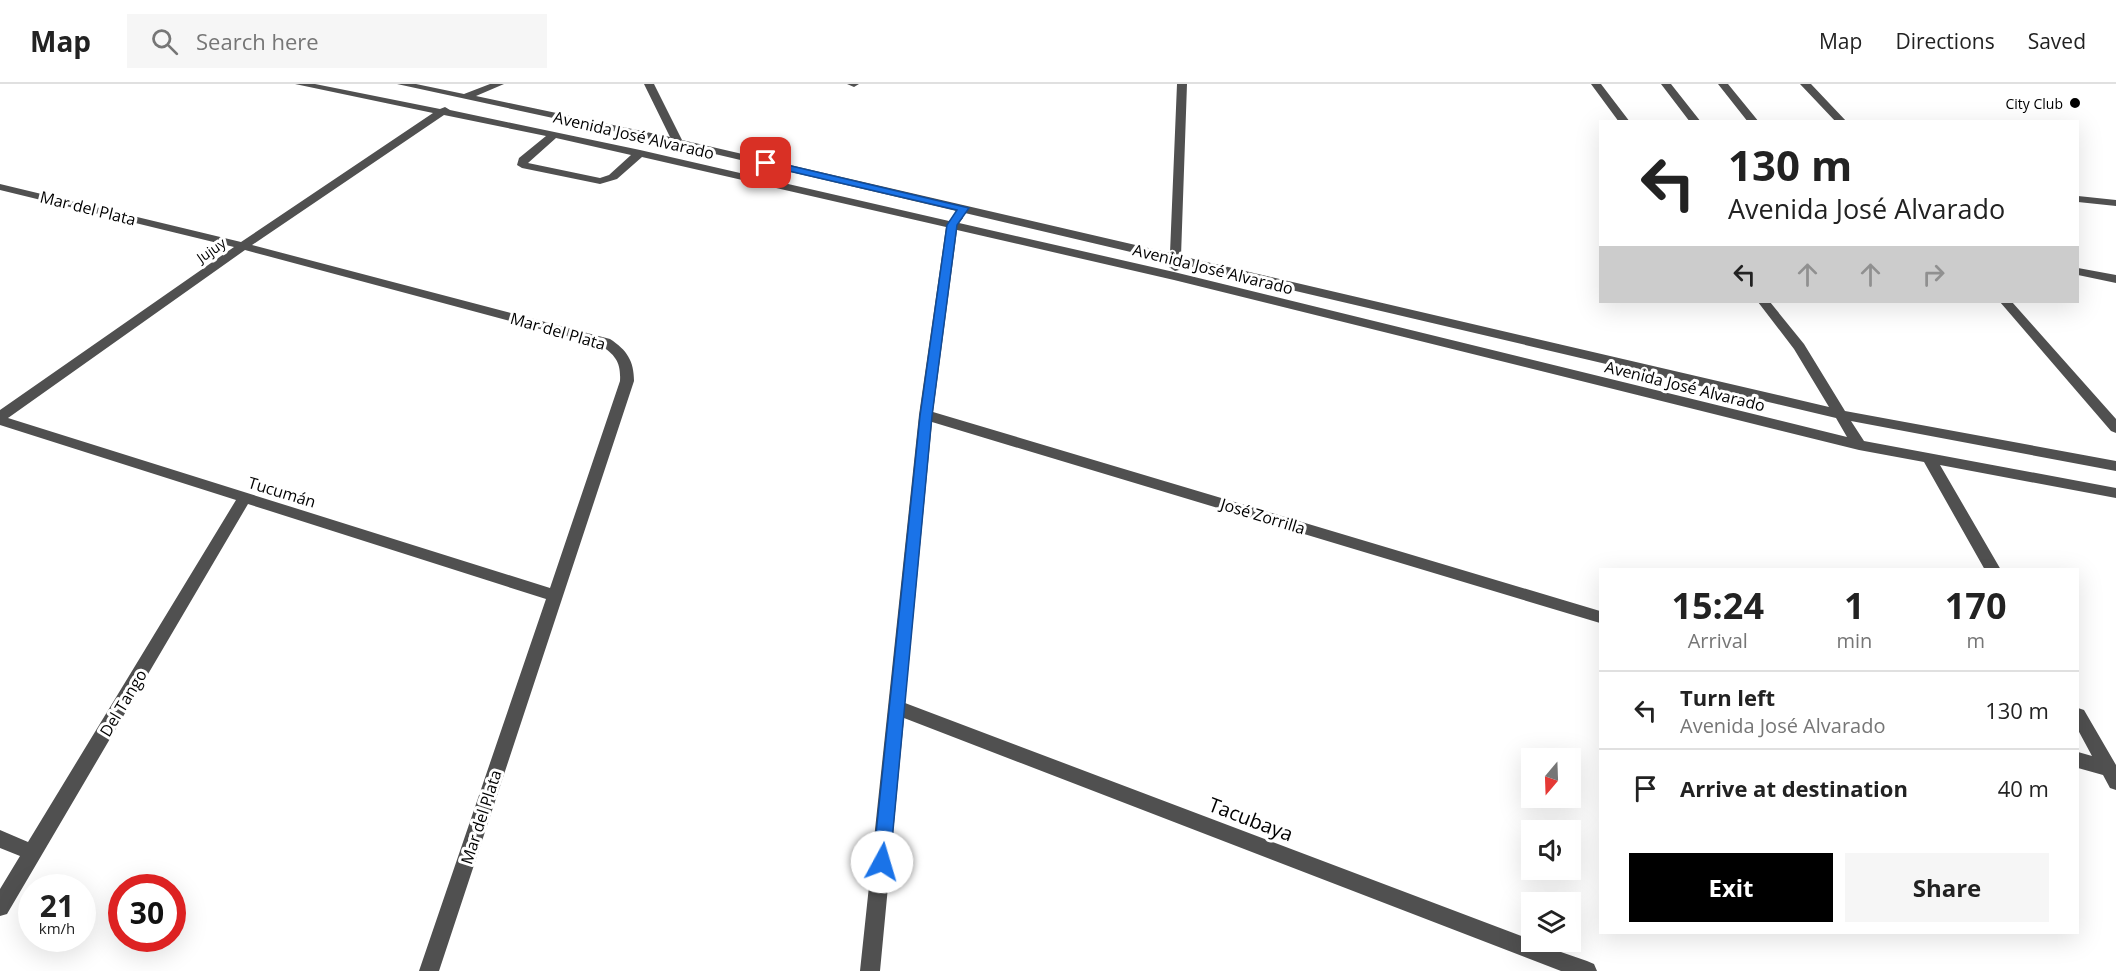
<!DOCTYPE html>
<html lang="en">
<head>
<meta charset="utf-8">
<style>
  body { margin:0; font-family:"Open Sans",sans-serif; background:#f6f6f6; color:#222; height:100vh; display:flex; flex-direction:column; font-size:22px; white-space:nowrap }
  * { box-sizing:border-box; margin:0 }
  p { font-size:20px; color:#767676 }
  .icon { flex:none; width:33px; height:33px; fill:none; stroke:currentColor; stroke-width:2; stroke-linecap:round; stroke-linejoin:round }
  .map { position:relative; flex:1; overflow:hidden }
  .drawer { position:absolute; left:1599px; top:484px; width:480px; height:366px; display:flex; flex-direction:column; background:#fff; border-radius:0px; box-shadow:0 6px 24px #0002 }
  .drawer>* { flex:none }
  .guide { position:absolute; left:1599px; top:36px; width:480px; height:183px; border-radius:0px; box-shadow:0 6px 24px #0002; background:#fff; color:#222; overflow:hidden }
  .needle { width:39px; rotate:199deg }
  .controls { position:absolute; left:1521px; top:664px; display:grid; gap:12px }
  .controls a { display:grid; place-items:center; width:60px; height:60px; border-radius:0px; background:#fff; box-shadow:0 6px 24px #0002; font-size:30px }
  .speed { position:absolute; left:18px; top:790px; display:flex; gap:12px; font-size:30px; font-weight:700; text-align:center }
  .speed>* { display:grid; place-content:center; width:78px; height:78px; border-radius:50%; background:#fff; box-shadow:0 6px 24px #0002; line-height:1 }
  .speed small { font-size:15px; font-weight:400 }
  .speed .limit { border:9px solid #d22; background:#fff; color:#111 }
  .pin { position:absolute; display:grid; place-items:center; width:51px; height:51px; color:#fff; margin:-26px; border-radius:12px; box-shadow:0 3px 9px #0006 }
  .me { position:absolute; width:66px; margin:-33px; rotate:6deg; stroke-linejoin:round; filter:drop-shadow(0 0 4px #0008) }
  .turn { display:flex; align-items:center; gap:21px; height:126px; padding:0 30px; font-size:27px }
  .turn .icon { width:78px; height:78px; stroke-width:2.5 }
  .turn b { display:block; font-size:42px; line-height:51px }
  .lanes { display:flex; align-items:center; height:57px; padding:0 30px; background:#0003; justify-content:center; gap:30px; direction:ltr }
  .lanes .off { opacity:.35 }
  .eta { display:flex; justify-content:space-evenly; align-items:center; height:102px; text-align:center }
  .eta b { font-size:36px; font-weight:700; line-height:42px }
  .primary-button { display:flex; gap:12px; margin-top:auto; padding:12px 30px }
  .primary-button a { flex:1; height:69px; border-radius:0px; background:#000; color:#fff; font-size:24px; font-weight:700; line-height:69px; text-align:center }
  .primary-button a+a { background:#f6f6f6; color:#222 }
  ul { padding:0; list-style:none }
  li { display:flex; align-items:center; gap:18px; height:78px; padding:0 30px; border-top:2px solid #e0e0e0 }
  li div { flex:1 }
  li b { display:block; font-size:22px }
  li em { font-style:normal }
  header { display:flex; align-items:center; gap:36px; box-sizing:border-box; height:84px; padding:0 30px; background:#fff; border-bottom:2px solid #e0e0e0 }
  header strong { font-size:28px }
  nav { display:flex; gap:33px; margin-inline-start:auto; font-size:21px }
  .search { width:420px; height:54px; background:#f6f6f6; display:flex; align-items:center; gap:15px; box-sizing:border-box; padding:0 21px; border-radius:0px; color:#767676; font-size:22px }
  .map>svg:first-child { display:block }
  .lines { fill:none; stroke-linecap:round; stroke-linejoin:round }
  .minor { fill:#505050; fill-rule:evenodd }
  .route { fill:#1a73e8; stroke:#114b97; stroke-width:1.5 }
  .poi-dot { fill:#000; stroke:#fff; stroke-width:2 }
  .labels { text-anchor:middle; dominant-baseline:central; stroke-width:6; stroke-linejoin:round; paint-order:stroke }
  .far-poi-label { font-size:14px; fill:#000; stroke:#fff; text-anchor:end }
  .far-street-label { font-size:14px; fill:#000; stroke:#fff }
  .street-label { font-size:16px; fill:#000; stroke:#fff }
  .near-street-label { font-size:20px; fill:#000; stroke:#fff }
</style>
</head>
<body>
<header>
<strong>Map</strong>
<div class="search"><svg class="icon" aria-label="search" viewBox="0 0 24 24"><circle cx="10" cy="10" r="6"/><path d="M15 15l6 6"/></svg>Search here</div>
<nav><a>Map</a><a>Directions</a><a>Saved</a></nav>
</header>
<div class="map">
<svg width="2116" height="887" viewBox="0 0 2116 887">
  <rect width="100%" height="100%" fill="#fff"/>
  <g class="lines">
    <path class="minor" d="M295,0H315L440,25L445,23L450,26L640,66L949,137L957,131L963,134L959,139L1174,188L1847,353L1836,334L1181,180L1179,186L1175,187L1169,183V177L685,63L680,66L673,60L397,0H416L464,10L490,0H504L476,12L670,53L644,0H654L682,56L1170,169L1177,0H1187L1181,172L1829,323L1794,265L1758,218H1770L1804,260L1845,327L2116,377V387L1851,337L1864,357L2116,404V414L1940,381L2001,486H1985L1924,378L1859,366L1174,196L957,146L933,328L1600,527V539L932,338L905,619L1532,856V858L1587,877L1594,880L1597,887H1561L904,634L880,887H860L919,331L946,143L642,73L617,95L600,100L522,84L517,81L519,74L546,52L444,31L252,161L610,255C627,266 634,277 634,297L439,887H419L546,515L248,420L7,830L0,832V805L20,772L0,764V746L28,758L236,416L0,341V326L234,163L0,106V100L241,158L433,29ZM556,54L631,71L609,91L600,94L528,79ZM245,166L600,261C616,271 621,279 620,297L550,504L8,334Z
      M847,0H859L854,3Z
      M1591,0H1601L1630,38H1619Z
      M1661,0H1671L1701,38H1690Z
      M1718,0H1728L1759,38H1748Z
      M1800,0H1811L1847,38H1836Z
      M2078,112L2116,116V122L2078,118Z
      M2078,184L2116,191V199L2078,191Z
      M2000,218H2012L2116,335V349L2111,347Z
      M2078,624L2084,626L2116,681V706L2110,704L2103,691L2078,684V668L2092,672L2078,646Z"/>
  </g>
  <path class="route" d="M766,76L969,124L957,141L932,332L890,778L888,783L882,786L876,783L873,778L920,332L947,141L957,126L763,81L761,79Z"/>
  <circle class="poi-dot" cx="2075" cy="19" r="6"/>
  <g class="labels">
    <g class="far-poi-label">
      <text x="2063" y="19">City Club</text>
    </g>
    <g class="far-street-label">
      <text transform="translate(211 166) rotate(-35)">Jujuy</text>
    </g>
    <g class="street-label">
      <text transform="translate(634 51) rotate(13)">Avenida José Alvarado</text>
      <text transform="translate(88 124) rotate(14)">Mar del Plata</text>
      <text transform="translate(1213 185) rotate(14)">Avenida José Alvarado</text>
      <text transform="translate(558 247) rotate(16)">Mar del Plata</text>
      <text transform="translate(1685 302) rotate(14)">Avenida José Alvarado</text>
      <text transform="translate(282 408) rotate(17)">Tucumán</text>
      <text transform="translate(1263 432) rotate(17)">José Zorrilla</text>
      <text transform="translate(123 619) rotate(-59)">Del Tango</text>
      <text transform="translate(481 733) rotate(-72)">Mar del Plata</text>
    </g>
    <g class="near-street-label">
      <text transform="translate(1251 735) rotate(21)">Tacubaya</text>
    </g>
  </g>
</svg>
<div class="controls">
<a><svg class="needle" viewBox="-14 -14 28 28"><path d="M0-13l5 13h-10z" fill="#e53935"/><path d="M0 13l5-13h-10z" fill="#767676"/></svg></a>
<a><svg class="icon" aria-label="sound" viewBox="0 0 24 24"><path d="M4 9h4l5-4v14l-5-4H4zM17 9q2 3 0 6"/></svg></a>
<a><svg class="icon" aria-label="layers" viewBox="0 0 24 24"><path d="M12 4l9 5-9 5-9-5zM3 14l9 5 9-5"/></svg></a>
</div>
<div class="speed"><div>21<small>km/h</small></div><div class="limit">30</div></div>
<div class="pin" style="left:766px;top:79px;background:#d93025"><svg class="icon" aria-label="arrive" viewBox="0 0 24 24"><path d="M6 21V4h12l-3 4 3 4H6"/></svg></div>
<svg class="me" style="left:882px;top:778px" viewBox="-20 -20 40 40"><circle r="19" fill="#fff"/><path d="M0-13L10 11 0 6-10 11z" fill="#1a73e8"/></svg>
<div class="guide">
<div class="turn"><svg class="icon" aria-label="left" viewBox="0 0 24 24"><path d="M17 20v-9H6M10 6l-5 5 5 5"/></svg><div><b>130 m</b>Avenida José Alvarado</div></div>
<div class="lanes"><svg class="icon" aria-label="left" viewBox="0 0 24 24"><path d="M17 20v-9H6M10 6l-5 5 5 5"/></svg><svg class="icon off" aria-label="ahead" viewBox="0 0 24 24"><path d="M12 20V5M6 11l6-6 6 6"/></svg><svg class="icon off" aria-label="ahead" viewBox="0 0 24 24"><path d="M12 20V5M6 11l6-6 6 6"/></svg><svg class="icon off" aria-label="right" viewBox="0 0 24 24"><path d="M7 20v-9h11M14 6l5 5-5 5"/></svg></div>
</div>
<section class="drawer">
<div class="eta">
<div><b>15:24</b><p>Arrival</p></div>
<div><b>1</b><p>min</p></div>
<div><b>170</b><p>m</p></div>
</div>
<ul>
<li><svg class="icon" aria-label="left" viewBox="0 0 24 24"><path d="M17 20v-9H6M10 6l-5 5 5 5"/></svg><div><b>Turn left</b><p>Avenida José Alvarado</p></div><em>130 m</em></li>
<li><svg class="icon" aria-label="arrive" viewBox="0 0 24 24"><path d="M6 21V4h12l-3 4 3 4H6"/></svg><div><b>Arrive at destination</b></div><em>40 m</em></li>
</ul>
<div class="primary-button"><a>Exit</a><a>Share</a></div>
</section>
</div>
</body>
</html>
